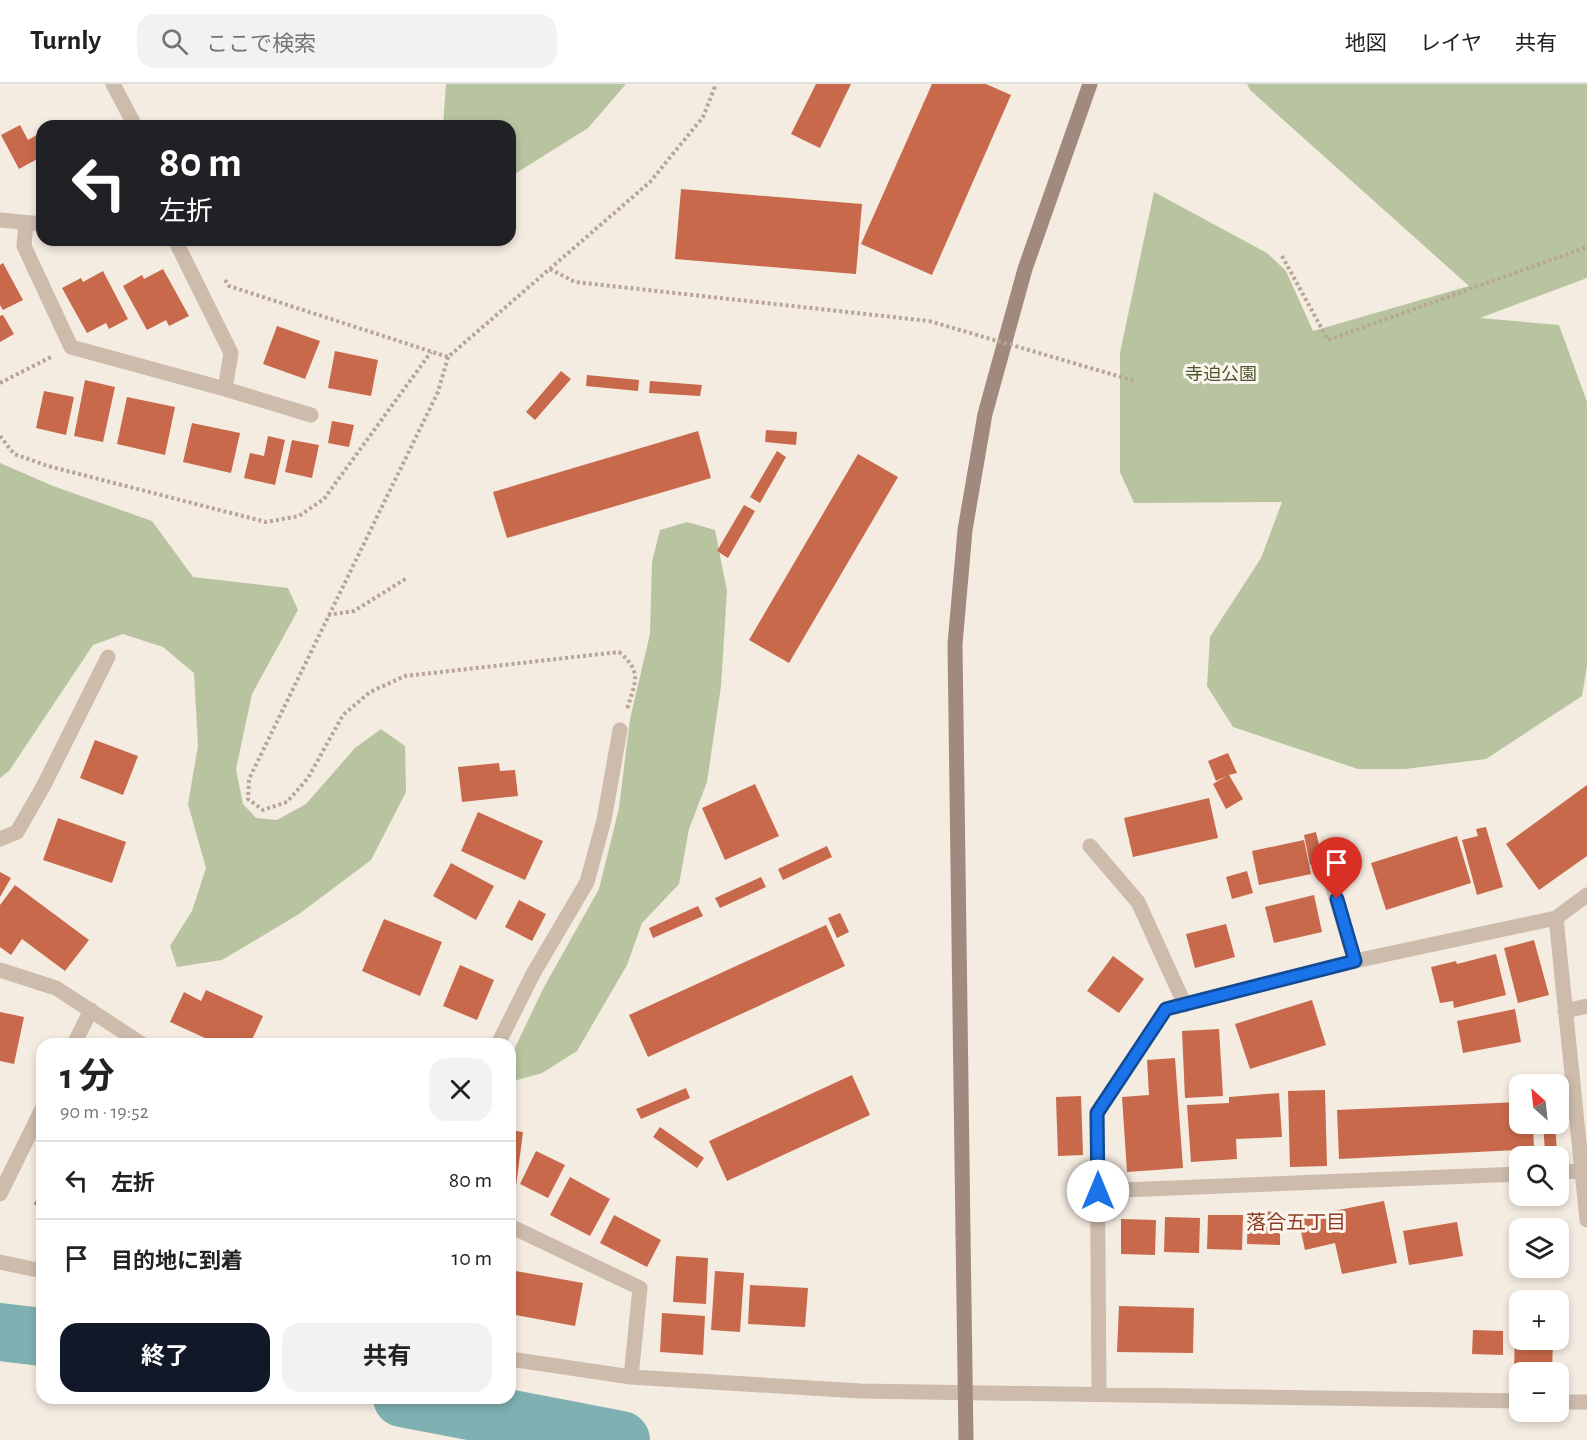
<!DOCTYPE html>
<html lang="ja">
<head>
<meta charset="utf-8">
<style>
  body { margin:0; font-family:"Alegreya Sans","Noto Sans JP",sans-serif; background:#f2f2f2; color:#222; height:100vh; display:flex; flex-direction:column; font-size:22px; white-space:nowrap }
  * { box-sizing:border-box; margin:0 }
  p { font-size:20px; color:#767676 }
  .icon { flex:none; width:33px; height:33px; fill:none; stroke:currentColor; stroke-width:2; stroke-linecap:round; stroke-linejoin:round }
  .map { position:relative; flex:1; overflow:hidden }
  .side { position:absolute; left:36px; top:954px; width:480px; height:366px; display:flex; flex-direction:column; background:#fff; border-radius:18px; box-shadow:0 3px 9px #0003 }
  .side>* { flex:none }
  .hud { position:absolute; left:36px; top:36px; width:480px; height:126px; border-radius:18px; box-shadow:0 3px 9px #0003; background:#202124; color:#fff; overflow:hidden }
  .needle { width:39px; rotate:333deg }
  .controls { position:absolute; left:1509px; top:990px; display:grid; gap:12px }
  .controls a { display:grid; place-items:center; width:60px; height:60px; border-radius:12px; background:#fff; box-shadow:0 3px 9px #0003; font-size:30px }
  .pin { position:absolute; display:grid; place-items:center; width:51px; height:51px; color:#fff; margin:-62px -26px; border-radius:50% 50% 50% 0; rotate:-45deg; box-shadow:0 0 6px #0007 }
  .pin .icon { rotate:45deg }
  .me { position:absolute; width:66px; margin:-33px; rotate:0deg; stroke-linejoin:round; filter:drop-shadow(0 0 4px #0008) }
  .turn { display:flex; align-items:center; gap:21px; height:126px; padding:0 24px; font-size:27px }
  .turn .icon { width:78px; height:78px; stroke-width:2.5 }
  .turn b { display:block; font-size:42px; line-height:51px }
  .round { display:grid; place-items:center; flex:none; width:63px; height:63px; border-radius:18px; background:#f2f2f2 }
  .headline { display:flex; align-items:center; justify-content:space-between; height:102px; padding:0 24px }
  h1 { font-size:36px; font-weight:700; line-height:45px }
  .action { display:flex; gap:12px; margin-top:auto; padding:12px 24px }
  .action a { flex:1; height:69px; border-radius:18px; background:#111827; color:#fff; font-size:24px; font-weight:700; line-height:69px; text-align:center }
  .action a+a { background:#f2f2f2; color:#222 }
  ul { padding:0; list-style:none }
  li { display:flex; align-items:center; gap:18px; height:78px; padding:0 24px; border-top:2px solid #e0e0e0 }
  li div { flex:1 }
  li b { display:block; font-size:22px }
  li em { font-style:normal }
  header { display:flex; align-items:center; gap:36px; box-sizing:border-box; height:84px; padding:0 30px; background:#fff; border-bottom:2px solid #e0e0e0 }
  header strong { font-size:28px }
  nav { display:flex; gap:33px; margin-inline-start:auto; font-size:21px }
  .search { width:420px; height:54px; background:#f2f2f2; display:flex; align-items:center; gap:15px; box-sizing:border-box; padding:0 21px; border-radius:18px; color:#767676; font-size:22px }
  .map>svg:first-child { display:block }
  .green { fill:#b8c4a0 }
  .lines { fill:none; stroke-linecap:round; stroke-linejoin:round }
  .river { stroke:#7fb0b2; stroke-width:58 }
  .building { fill:#c8694b }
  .path { stroke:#b9a596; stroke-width:4; stroke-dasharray:3 3; stroke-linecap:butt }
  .street { stroke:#cdbbac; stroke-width:15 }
  .secondary { stroke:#a18a7d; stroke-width:15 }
  .path-bridge { stroke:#b9a596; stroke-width:4; stroke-dasharray:3 3; stroke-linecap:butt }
  .secondary-bridge { stroke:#a18a7d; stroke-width:15 }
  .route-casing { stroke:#114b97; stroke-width:15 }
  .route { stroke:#1a73e8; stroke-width:10 }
  .labels { text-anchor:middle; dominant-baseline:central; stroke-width:6; stroke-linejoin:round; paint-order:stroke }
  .park-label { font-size:18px; fill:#4a5a2e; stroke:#fbf5ee }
  .neighbourhood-label { font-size:20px; fill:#8c3b22; stroke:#fbf5ee }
</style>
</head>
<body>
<header>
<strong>Turnly</strong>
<div class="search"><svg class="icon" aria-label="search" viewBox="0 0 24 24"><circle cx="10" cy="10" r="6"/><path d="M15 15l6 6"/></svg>ここで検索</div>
<nav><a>地図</a><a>レイヤ</a><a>共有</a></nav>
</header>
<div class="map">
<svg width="1587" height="1356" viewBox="0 0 1587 1356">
  <rect width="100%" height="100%" fill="#f4ebe1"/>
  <path class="green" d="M446,0H626L588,44L510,93V42H443Z
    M1247,0H1587V194L1480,234L1559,241L1587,318V582L1582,612L1486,675L1405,685H1358L1233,643L1207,602L1210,553L1261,474L1282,418L1134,419L1120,388V269L1154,108L1267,169L1286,187L1313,247L1469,202L1250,6Z
    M0,379L53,402L152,437L193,493L288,504L298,526L252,610L236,685L243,720L256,734L277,736L306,720L355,664L381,645L405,662L406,708L371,776L299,830L222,876L177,883L170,862L192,827L206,784L188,720L198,662L194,589L163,563L123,550L93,561L9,687L0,694Z
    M687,438L715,446L727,507L721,602L707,698L689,745L679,800L642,839L627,881L577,967L542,989L510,998V974L544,903L599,805L619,724L630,635L650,550L652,478L660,446Z"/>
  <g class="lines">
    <path class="river" d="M0,1248L42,1253
      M402,1314L621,1356"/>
  </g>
  <path class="building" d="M816,0H851L820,64L791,50Z
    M932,0H986L1011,11L932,191L861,160Z
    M20,41L28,56L42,48V81L39,74L19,85L1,51Z
    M681,105L862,120L856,190L675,175Z
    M3,179L23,216L3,226L0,221V181Z
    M163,185L189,232L169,242L166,236L147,246L123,202L142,191L144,195Z
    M103,187L128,235L109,245L106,239L87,249L62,204L81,194L83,198Z
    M3,231L14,250L0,258V232Z
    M277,242L320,257L305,295L263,280Z
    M335,267L378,276L371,312L328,304Z
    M561,287L571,295L535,336L526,328Z
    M587,291L639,296L638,307L586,302Z
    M85,296L115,303L103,358L74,352Z
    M650,297L702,301L700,312L649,309Z
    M44,307L74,313L66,351L36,344Z
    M127,313L175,323L165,371L117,360Z
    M332,337L354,341L349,363L328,359Z
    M192,339L240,349L231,389L183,378Z
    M766,346L797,348L796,361L765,358Z
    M698,347L711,394L507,454L493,408Z
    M268,352L285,356L275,401L244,394L250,369L264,372Z
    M292,356L319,361L312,394L285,388Z
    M777,367L786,373L760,419L750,413Z
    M858,370L898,393L789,579L749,556Z
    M744,421L755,427L728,474L717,467Z
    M95,656L138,672L123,711L80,694Z
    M1228,669L1237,689L1229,691L1243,715L1226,725L1213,700L1227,692L1216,697L1208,677Z
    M499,679L500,687L515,686L518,712L462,718L458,683Z
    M755,700L779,752L725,776L702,724Z
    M1587,701V772L1539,806L1506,760Z
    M1209,714L1218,754L1133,773L1124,734Z
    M478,728L543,757L525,796L461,767Z
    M58,734L126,758L112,799L43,776Z
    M1486,743L1503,803L1477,811L1462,756L1478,752L1476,745Z
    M1316,748L1323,778L1310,781L1304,751Z
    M1457,752L1471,799L1386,826L1371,779Z
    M1304,756L1311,790L1259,801L1252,767Z
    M827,762L832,773L783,796L778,785Z
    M451,779L494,802L476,836L433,812Z
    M1247,787L1253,809L1232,815L1226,793Z
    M0,788L11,794L0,813Z
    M761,793L766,803L720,824L715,814Z
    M15,801L89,856L65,887L22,855L11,871L0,863V821Z
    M1314,811L1322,848L1274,859L1265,823Z
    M519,816L546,830L532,857L505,843Z
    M698,822L703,832L653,854L649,844Z
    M840,829L849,848L837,854L828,834Z
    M384,835L442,858L420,912L362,887Z
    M1226,840L1235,873L1195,884L1186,850Z
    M826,841L845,882L648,973L629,931Z
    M1534,856L1549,911L1518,919L1504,864Z
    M1496,870L1506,911L1454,924L1453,917L1440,919L1431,883L1456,877L1457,880Z
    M1113,872L1144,895L1119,929L1087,907Z
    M460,881L494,896L477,936L443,922Z
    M206,906L263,932L250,960H218L170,938L184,908L201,917Z
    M1312,916L1326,961L1250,985L1235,940Z
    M1515,925L1521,958L1463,969L1457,937Z
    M0,928L24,933L14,980L0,977Z
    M1219,945L1223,1012L1185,1014L1182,947Z
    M1175,974L1183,1084L1127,1088L1122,1013L1149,1011L1147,976Z
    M852,991L870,1031L727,1097L709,1057Z
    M686,1004L690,1014L641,1035L636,1025Z
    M1325,1006L1327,1082L1290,1083L1288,1007Z
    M1279,1009L1282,1053L1236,1055L1237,1075L1191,1078L1187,1021L1229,1019V1013Z
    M1081,1012L1083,1071L1058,1072L1056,1013Z
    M1520,1018V1040H1533L1534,1065L1339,1075L1337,1026Z
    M1543,1040H1555L1557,1067H1545Z
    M660,1043L704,1074L697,1084L653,1053Z
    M510,1046L523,1048L515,1110L510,1109Z
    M536,1067L565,1081L548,1114L520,1100Z
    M570,1093L610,1115L590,1152L550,1131Z
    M42,1104V1125L34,1120Z
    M1384,1117L1397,1179L1342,1190L1335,1159L1305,1166L1298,1134Z
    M1248,1127L1280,1128V1161L1247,1160Z
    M614,1131L661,1156L647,1183L600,1159Z
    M1208,1131H1243L1242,1166L1207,1165Z
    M1165,1133L1200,1134L1199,1169L1164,1168Z
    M1121,1135L1156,1136L1155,1171L1121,1170Z
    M1457,1138L1463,1172L1409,1181L1403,1147Z
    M676,1172L708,1174L706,1220L673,1218Z
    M510,1186L583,1199L575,1242L510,1230Z
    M715,1187L744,1189L740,1248L711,1246Z
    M750,1201L808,1204L805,1243L748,1240Z
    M1516,1208H1553V1216H1520V1256H1553L1552,1288L1514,1287Z
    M1119,1222L1194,1224L1193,1269L1117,1268Z
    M662,1229L705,1232L703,1271L660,1268Z
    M1473,1246L1503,1247V1271L1472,1270Z"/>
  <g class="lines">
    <path class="path" d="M1282,172L1328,256L1587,163
      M550,185L575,198L929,237
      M225,196L229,202L448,273L650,98L703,33L716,0
      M448,273L438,308L249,695L248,715L263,726L287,718L308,694L343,631L370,608L405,592L619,568C643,588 635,599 627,625
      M0,299L51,273
      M0,352L14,370L48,382L266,438L299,432L324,415L431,268
      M328,531L354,527L407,494"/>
    <path class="street" d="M113,0L135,42
      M0,136L42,140
      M26,139L24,162L71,263L225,305L311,331
      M175,156L231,269L225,305
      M0,755L17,748L44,701L108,573
      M1090,762L1138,818L1185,921
      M1330,794L1355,877
      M1556,834L1587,1136
      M0,886L56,904L142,960
      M1565,927L1587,922
      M74,960L91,926
      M498,960L533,890L587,798L604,736L620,646
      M1558,1088L1582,1087
      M1098,1107L1520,1090
      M0,1110L42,1025
      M510,1142L640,1204L631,1293
      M0,1178L42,1187
      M510,1275L631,1293L860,1307L1520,1317
      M1099,1310L1097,1029L1166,925L1355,877L1556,834L1587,811
      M1558,1318H1587"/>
    <path class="secondary" d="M963,1149L955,560L965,446L985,330L1025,185L1090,0"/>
    <path class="path-bridge" d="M929,237L1135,297"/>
    <path class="secondary-bridge" d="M963,1149L966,1356"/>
  </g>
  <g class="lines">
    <g class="route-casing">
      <path id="route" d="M1098,1107L1097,1029L1166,925L1355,877L1337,815"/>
    </g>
    <use href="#route" class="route"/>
  </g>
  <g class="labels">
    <g class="park-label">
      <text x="1221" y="291">寺迫公園</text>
    </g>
    <g class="neighbourhood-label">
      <text x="1296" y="1139">落合五丁目</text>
    </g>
  </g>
</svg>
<div class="controls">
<a><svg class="needle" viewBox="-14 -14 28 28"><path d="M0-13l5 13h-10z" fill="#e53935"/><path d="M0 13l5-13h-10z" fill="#767676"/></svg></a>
<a><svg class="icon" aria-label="search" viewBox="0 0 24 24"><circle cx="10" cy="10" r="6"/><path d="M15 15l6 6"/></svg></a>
<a><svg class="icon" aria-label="layers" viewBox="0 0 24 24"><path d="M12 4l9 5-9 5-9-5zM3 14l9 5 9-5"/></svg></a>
<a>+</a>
<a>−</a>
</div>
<div class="pin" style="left:1337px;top:815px;background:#d93025"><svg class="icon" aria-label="arrive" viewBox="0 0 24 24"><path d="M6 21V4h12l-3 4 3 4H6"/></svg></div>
<svg class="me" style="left:1098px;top:1107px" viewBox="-20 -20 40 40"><circle r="19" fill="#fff"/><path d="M0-13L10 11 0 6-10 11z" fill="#1a73e8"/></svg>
<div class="hud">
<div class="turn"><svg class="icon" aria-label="left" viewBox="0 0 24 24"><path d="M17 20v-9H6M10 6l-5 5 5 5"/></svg><div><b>80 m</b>左折</div></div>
</div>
<section class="side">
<div class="headline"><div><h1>1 分</h1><p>90 m · 19:52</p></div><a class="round"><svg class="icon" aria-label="close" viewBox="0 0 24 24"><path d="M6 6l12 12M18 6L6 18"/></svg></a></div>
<ul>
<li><svg class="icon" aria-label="left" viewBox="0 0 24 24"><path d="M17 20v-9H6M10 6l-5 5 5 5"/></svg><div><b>左折</b></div><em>80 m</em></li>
<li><svg class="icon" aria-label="arrive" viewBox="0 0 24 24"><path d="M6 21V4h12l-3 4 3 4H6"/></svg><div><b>目的地に到着</b></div><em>10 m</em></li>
</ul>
<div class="action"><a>終了</a><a>共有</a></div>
</section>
</div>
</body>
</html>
